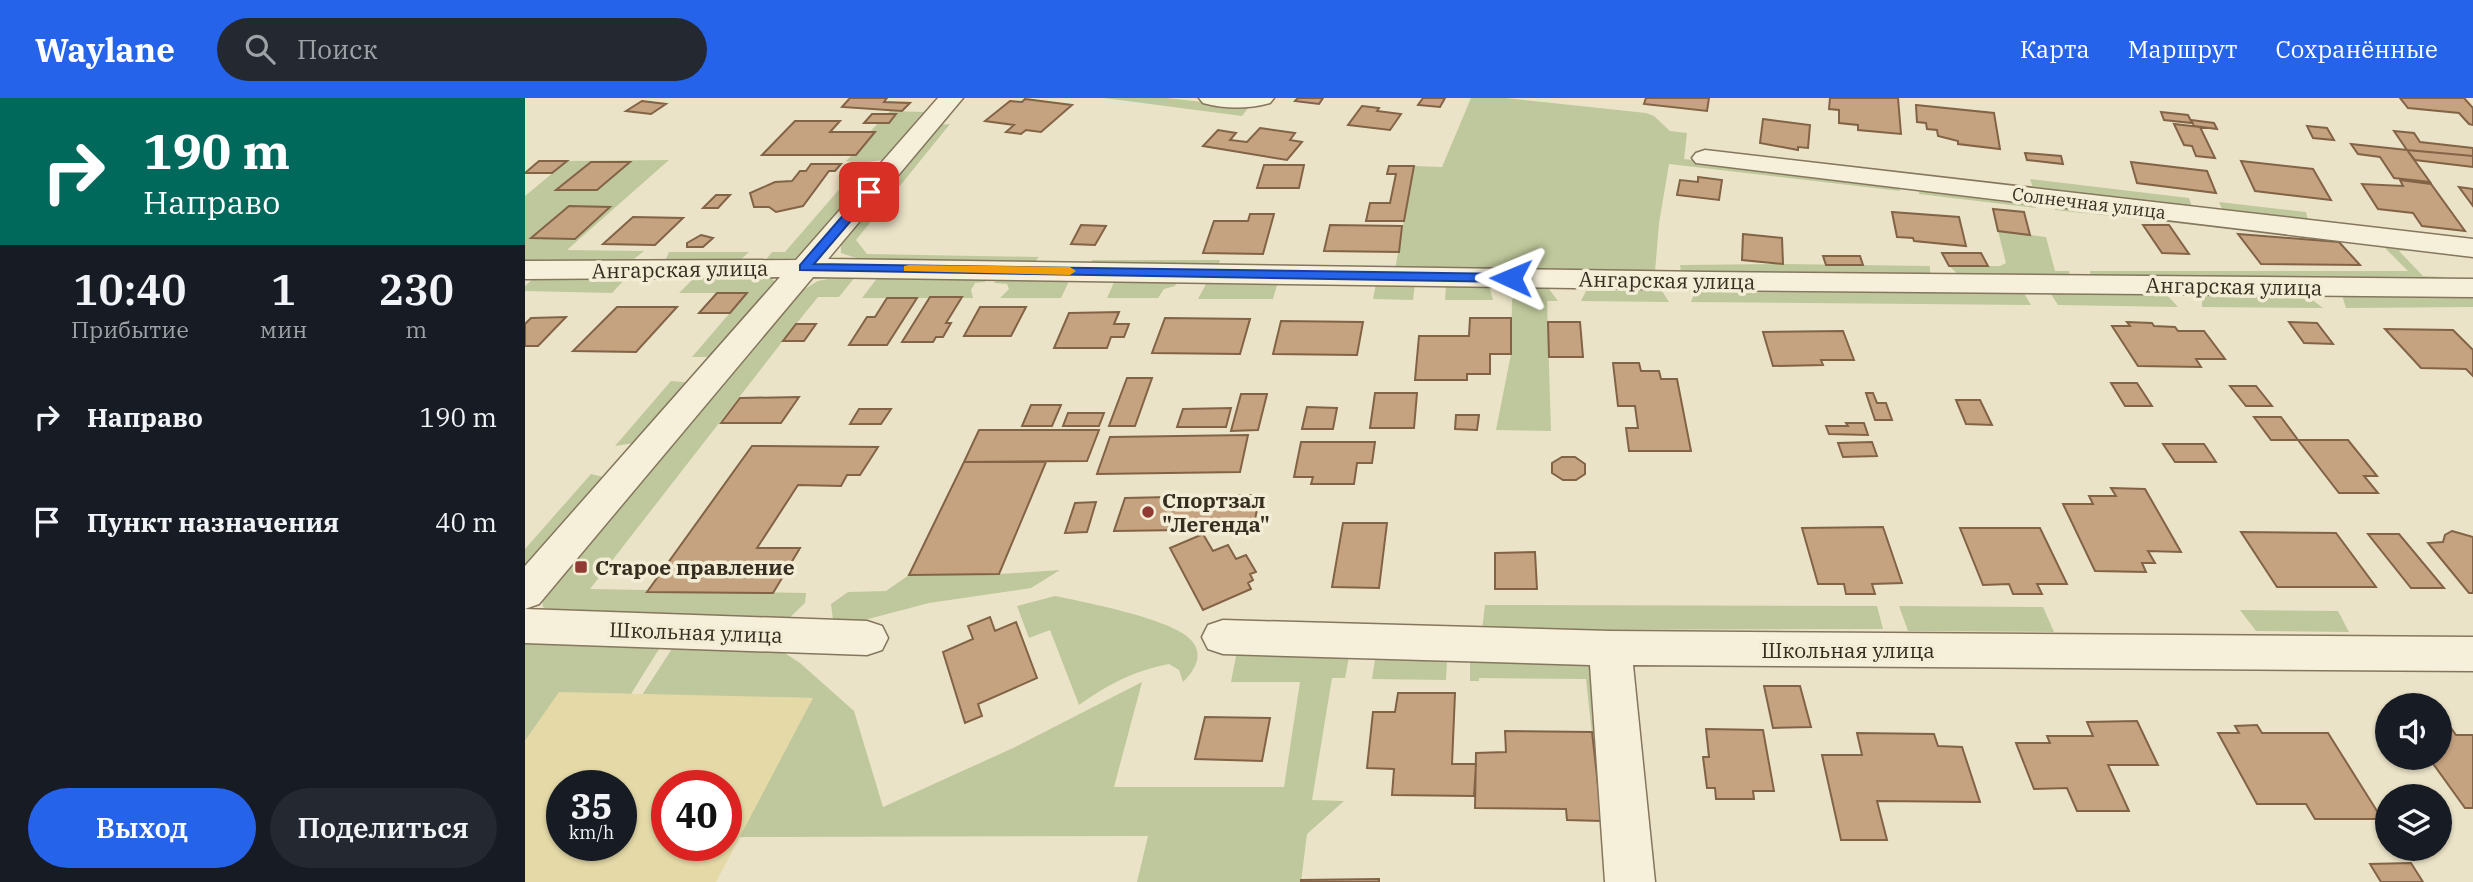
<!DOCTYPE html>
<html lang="ru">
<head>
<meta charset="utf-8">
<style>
  body { margin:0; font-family:"IBM Plex Serif",serif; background:#242831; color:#f1f3f6; height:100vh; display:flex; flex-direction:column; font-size:26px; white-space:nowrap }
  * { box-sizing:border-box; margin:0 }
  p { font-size:23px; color:#9ea1a6 }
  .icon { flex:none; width:38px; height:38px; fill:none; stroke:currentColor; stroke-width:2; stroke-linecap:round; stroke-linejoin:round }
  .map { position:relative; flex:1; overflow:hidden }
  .details { display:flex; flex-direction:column; background:#171b24; width:525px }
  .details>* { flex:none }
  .guide { background:#00695c; color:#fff; overflow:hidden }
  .buttons { position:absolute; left:1850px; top:595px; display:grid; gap:14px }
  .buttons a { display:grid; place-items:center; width:77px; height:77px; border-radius:50%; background:#171b24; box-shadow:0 2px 5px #0004; font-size:35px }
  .speed { position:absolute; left:21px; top:672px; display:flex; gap:14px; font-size:35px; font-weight:700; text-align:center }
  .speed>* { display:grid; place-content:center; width:91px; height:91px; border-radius:50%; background:#171b24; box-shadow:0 2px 5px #0004; line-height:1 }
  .speed small { font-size:18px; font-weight:400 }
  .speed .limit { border:10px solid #d22; background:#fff; color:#111 }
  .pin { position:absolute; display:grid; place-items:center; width:60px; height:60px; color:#fff; margin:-30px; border-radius:14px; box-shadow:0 4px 10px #0006 }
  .me { position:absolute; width:77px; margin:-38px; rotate:271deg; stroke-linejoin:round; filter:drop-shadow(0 0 5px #0008) }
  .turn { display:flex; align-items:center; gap:24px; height:147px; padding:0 28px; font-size:32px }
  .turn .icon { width:91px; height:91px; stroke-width:2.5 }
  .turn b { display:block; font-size:49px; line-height:60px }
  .eta { display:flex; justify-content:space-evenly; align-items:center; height:119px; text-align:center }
  .eta b { font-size:42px; font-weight:600; line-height:49px }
  .button { display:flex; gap:14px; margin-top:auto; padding:14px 28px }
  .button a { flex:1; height:80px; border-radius:42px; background:#2563eb; color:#fff; font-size:28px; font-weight:600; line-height:80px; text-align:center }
  .button a+a { background:#242831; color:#f1f3f6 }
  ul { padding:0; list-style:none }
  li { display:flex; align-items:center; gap:21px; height:105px; padding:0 28px }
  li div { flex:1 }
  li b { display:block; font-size:26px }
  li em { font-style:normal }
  header { display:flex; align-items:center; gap:42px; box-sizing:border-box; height:98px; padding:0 35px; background:#2563eb; color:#fff }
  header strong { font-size:33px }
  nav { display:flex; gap:38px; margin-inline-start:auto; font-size:24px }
  .search { width:490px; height:63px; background:#242831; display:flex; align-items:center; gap:18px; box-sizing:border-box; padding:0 24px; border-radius:38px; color:#9ea1a6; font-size:26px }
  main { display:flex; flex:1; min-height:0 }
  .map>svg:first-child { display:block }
  .green { fill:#bfc89c }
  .sand { fill:#e4d9a7; fill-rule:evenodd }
  .building { fill:#c6a380; stroke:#826346; stroke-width:2 }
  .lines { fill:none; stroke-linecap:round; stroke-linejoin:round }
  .minor-casing { stroke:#85765e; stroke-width:3 }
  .minor { fill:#f6f0da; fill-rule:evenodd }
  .route { fill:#2563eb; stroke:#184099; stroke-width:2 }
  .slow { fill:#f59e0b }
  .poi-dot { fill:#8f3a33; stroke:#f3edd6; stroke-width:2.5 }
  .labels { text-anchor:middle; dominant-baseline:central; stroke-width:7; stroke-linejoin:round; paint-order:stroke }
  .far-street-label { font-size:18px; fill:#362d20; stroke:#f3edd6 }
  .street-label { font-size:21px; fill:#362d20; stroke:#f3edd6 }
  .poi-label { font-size:21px; font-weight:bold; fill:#362d20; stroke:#f3edd6; text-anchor:start }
</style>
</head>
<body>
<header>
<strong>Waylane</strong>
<div class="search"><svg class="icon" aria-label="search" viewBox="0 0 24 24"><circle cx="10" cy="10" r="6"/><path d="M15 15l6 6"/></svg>Поиск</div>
<nav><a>Карта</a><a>Маршрут</a><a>Сохранённые</a></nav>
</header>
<main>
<section class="details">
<div class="guide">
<div class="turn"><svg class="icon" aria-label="right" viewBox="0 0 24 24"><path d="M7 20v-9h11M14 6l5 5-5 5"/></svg><div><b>190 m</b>Направо</div></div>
</div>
<div class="eta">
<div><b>10:40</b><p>Прибытие</p></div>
<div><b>1</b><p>мин</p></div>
<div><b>230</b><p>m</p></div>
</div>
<ul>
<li><svg class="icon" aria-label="right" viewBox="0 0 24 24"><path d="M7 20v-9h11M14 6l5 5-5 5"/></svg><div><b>Направо</b></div><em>190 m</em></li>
<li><svg class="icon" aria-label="arrive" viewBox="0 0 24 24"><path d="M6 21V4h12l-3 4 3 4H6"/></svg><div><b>Пункт назначения</b></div><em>40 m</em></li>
</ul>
<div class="button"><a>Выход</a><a>Поделиться</a></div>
</section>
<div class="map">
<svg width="1948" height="784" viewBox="0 0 1948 784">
  <rect width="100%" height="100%" fill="#ebe3c7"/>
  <path class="green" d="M579,0H641L724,9L717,18Z
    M946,0H981L1121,15L1129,18L1145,33L1162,35L1159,61L1373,87L1375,93L1144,66L1134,125L1130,174L870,171L889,68L917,69Z
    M365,13L399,14L358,62L337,65L321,63L327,57L331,56L350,35L345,34L353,25H364L371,17L362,16Z
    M425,26L331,142L342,156L514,159L509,165L337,162L316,155V146L412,27Z
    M144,62L42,152L119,153L104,165L0,164V98L42,63Z
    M324,80L343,81L275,161L266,166L237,167L247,154H260Z
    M1505,81L1664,100L1667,109L1508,90Z
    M1395,89L1508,102L1511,110L1394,96Z
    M1529,104L1884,147L1892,152L1874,153L1898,178L1918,179L1921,182L1566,179L1565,173H1883L1857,147L1530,112Z
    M1694,104L1781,114L1784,126L1698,113Z
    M1473,133L1521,139L1530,173H1544L1545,179L1434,177L1424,168H1475L1481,165Z
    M144,154H224L211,166L139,165Z
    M567,162H695L692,170L565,169Z
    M1258,166L1405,168V177L1156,174L1155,167Z
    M318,178L330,179L314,199H293L271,226L65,491L281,495L280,505L260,524L30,515L18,509L17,501L271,196L293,183Z
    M245,179L253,186L193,259H167L222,195H154L169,180Z
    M353,179L463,180L460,184L450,185L446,192L448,200H337Z
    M9,180H101L87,195L0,193V188Z
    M473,180L545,181L536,200H475L484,191L482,186L469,185Z
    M590,182L652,183L650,188L639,191L633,200H582Z
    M681,186L752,187L748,201H673Z
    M851,186H890L888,202L848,201Z
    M921,188H964L968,202H920Z
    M995,191H1024L1033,203H1022L1026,333L971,332L986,256L987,202Z
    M1061,193H1137L1144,204L1056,203Z
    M1170,194L1499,195L1506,207L1166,204Z
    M1526,196H1641L1653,209L1533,207Z
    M1677,196L1781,197L1798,210L1677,209Z
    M1817,197L1948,198V209L1821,210Z
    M146,283L170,285L121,343L90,348Z
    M66,376L87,381L0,477V451Z
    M535,472L506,490L404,505L309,530L306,506L323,494L361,493L384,477L474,476Z
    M530,498C559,504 648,521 666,542C680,557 669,573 658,584L654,572L644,566C610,572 582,587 554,607L525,532L504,540L492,508Z
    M960,507L1352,508L1358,531L957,532Z
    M1374,508L1518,509L1529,534L1383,533Z
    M1715,512L1813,513L1824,534L1731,533Z
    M0,540L139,543L106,596L34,595L0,643Z
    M152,543L258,554L275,565L329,613L358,709L488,650L617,584L589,689H759L775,584H706L711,558L824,559L820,580H807L787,702L819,703L782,736L776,784H612L623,738L214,739L287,600L117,597Z
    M850,562L922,563L921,582L847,581Z
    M945,563H1064L1073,569L1083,784L1061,581L954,580V583H945Z"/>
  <path class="sand" d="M34,594L288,600L191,784H0V643ZM37,688H96V747H37ZM142,688H201V747H142Z"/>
  <path class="building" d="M325,0H362L359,4L385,5L377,13L317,9Z
    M773,0H798L794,6L770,3Z
    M898,0H920L915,9L893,7Z
    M1121,0H1184L1182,13L1119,6Z
    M1305,0H1373L1376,36L1333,32V27L1314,25V12L1304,11Z
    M1875,0H1939L1948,10V27L1944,26L1934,15L1883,10Z
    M500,1L547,7L516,34L501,32L496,36L481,34L489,27L460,23L485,3L497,4Z
    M117,3L141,6L126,16L101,13Z
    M1391,7L1469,15L1475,51L1433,46V43L1413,38L1412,32L1402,31L1401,25L1392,24Z
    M837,8L854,10L852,13L876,16L865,32L823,27Z
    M1636,14L1663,17L1667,25L1639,22Z
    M347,16H371L364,25H339Z
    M1238,21L1285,27L1283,50L1273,49V52L1235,45Z
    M1666,22L1689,25L1692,31L1669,28Z
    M270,23H315L305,34H350L331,57H237Z
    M1649,26L1675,29L1690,60L1671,58L1667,48L1659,47Z
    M1782,28L1802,30L1809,42L1788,40Z
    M735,30L770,35L765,42L777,44L762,62L678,48L693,32L711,35L705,42L722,44Z
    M1869,33L1889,35L1895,44L1948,50V58L1882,52Z
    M1826,46L1882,52L1905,84L1869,80L1855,59L1833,56Z
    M1882,52L1948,58V69L1890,62Z
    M1500,55L1536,58L1538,66L1502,62Z
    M14,63H42L27,75H0Z
    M1716,63L1788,71L1806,102L1730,93Z
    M66,64H105L72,92H31Z
    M1606,64L1682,73L1691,95L1612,85Z
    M286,66H316L310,73H304L278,108L251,114L244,109H229L225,95L250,84L267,83L275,73H281Z
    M739,67H779L774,90H732Z
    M864,68H889L879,123H841L845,105H865L871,76H862Z
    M1173,79L1197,82L1194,102L1152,97L1155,82L1173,84Z
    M1875,82L1906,86L1940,133L1897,128L1888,115L1853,111L1837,86L1878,88Z
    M1934,89L1948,91V108Z
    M191,97H205L193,110H178Z
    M44,108L85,109L50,141L6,140Z
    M1468,111L1499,114L1505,137L1473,133Z
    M1367,114L1434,119L1441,148L1389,143L1388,140L1372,139Z
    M725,116H749L738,156L678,155L689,123H723Z
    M108,119L158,120L130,147L78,146Z
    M556,127L581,128L570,147L546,146Z
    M805,127L877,128L874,154L799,153Z
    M1618,127H1644L1664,156L1637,155Z
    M1218,136L1257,140L1258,166L1217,162Z
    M1713,136L1814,144L1835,167L1736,166Z
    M176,137L188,140L178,149H162V145Z
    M1417,155H1456L1463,168H1424Z
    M1298,158H1335L1338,167H1301Z
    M192,195H222L205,215H174Z
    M405,199H437L421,225H426L418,239H411L408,244H377Z
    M362,200H392L362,247H324L342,219H350Z
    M92,209H152L111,254L48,253Z
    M455,209H501L486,238H439Z
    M594,214L589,226H604L599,239H586L582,250H529L544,215Z
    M41,219L13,248H0V226L6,220Z
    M640,220L725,221L715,256L627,255Z
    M945,220H986V256H965V276H942V282H890L894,238H944Z
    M756,223L838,224L832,257L748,256Z
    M1023,224H1055L1058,259H1024Z
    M1602,224L1627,225L1629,228L1650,229L1653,233H1679L1700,261H1671L1676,269L1613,268L1587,228H1605Z
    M1764,224L1792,225L1808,246L1779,245Z
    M271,226H291L279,243H258Z
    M1860,231L1928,232L1948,252V278L1941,271L1896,270Z
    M1318,233L1329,262H1296L1298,267L1248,268L1238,234Z
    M1088,265H1114L1116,273H1134L1136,281H1152L1166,353H1104L1101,330H1113L1110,308H1093Z
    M602,280H627L610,328H584Z
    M1586,285H1612L1627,308H1600Z
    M1705,288H1731L1747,308H1721Z
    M850,295H892L889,330H845Z
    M1341,295H1348L1352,305H1361L1367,322H1350Z
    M716,296H742L733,332L706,333Z
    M274,299L256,325H196L215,300Z
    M1431,302H1455L1467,327L1441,326Z
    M506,307H536L527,328H497Z
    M782,309L812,310L808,331H777Z
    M706,310L701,329H652L658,311Z
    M334,311H366L356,326H325Z
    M543,315H579L574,328H538Z
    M931,317H954L952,332L930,331Z
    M1729,319H1756L1773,342H1746Z
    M1321,325H1339L1343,337L1304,336L1301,328H1323Z
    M454,332H574L562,363L439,364Z
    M723,337L715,374L572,376L585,339Z
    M1773,342H1823L1852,378H1839L1853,395H1814Z
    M776,344H850L847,365H832L829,386H786L788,379H769Z
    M1347,344L1352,358L1318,359L1313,345Z
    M1638,346H1679L1691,364H1650Z
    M227,348L353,349L335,377H322L316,388L273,387L232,450H275L248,495L122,494Z
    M1037,359H1050L1060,366V376L1051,382H1038L1027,375V365Z
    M439,364H521L474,476L384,477Z
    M1586,390L1620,391L1656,454L1623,453L1630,465H1617L1621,474L1570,473L1538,406H1568L1564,398H1591Z
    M735,397L728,431L589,433L600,400Z
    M571,404L562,434L540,435L550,405Z
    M818,425H862L854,490L807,489Z
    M1358,429L1377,485L1347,486L1350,496H1321L1319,486H1293L1277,430Z
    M1435,430H1515L1542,486H1512L1517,496H1488L1484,486L1458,487Z
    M1927,433L1948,439V495H1944L1903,445L1918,444L1920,437Z
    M1716,434L1811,435L1851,489H1752Z
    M678,436L688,453L703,447L711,461L721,457L731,474L725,476L728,482L723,485L726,491L678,512L645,450Z
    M1843,436H1874L1919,490H1886Z
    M1010,454L1012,491H970V455Z
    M465,519L470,533L491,524L512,580L453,606L457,618L440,625L418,554L448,541L443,528Z
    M1239,588H1275L1286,629L1248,630Z
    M873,595H930L927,666H951L949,698L867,697L869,671L842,670L848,614H870Z
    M680,619L745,620L737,663L670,661Z
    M1612,623L1633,667H1583L1604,713H1552L1542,690L1509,691L1491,645H1525L1522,638H1568L1562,624Z
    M1732,627L1737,635H1803L1857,721H1790L1781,706H1732L1693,635H1714L1710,628Z
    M1914,630H1926L1931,637H1948V710H1940L1904,660H1914Z
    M1181,631L1238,632L1249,693H1228L1229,701H1191L1190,690H1182L1178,659H1184Z
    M980,633L1067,634L1077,723L1042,722L1041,711L950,710L951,655L981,654Z
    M1332,635L1409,636L1413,648L1437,649L1455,704L1352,703L1362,742H1316L1297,657H1337Z
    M1886,765L1898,784H1856L1845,766Z
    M854,781V784H776V782Z"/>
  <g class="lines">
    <g class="minor-casing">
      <path id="minor" d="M413,0H438L303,161L1182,174L1948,181V199L1182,192L288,179L14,506L0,511V468L255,179L0,181V163L271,162Z
        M674,0H749L745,5C723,11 700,11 678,5Z
        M1180,52L1948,141V159L1171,65L1167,60L1171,55Z
        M0,511L342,523L357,528L363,540L357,552L342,557L0,545Z
        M698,522L1085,533L1948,539V573L1108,567L1130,784H1080L1065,567L698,556L683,551L677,539L683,527Z"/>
    </g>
    <use href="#minor" class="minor"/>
  </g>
  <path class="route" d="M344,91L350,94L348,97L289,166L986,176L993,180L986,184L275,172V167L340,92Z"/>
  <path class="slow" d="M384,167L545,169L551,173L545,177L379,173V168Z"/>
  <g class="poi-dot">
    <circle cx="623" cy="414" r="7"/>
    <rect x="49" y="462" width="14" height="14" rx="3.5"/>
  </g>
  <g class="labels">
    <g class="far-street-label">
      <text transform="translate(1564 105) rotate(7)">Солнечная улица</text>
    </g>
    <g class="street-label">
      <text transform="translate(155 171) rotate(-1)">Ангарская улица</text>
      <text transform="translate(1142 182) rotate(1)">Ангарская улица</text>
      <text transform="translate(1709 188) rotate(1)">Ангарская улица</text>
      <text transform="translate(171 534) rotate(2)">Школьная улица</text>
      <text x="1323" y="552">Школьная улица</text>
    </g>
    <g class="poi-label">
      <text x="637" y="402">Спортзал<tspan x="637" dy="24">"Легенда"</tspan></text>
      <text x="70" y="469">Старое правление</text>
    </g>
  </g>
</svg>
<div class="buttons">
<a><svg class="icon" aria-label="sound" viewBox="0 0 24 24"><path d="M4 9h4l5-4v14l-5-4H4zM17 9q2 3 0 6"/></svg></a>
<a><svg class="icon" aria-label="layers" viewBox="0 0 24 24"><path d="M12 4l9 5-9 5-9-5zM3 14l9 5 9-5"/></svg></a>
</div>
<div class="speed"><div>35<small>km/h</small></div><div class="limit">40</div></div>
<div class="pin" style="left:344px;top:94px;background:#d93025"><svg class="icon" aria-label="arrive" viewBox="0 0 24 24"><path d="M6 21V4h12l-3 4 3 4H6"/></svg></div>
<svg class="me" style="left:986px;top:180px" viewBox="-20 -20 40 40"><path d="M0-17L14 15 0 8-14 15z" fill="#2563eb" stroke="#fff" stroke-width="4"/></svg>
</div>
</main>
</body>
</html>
